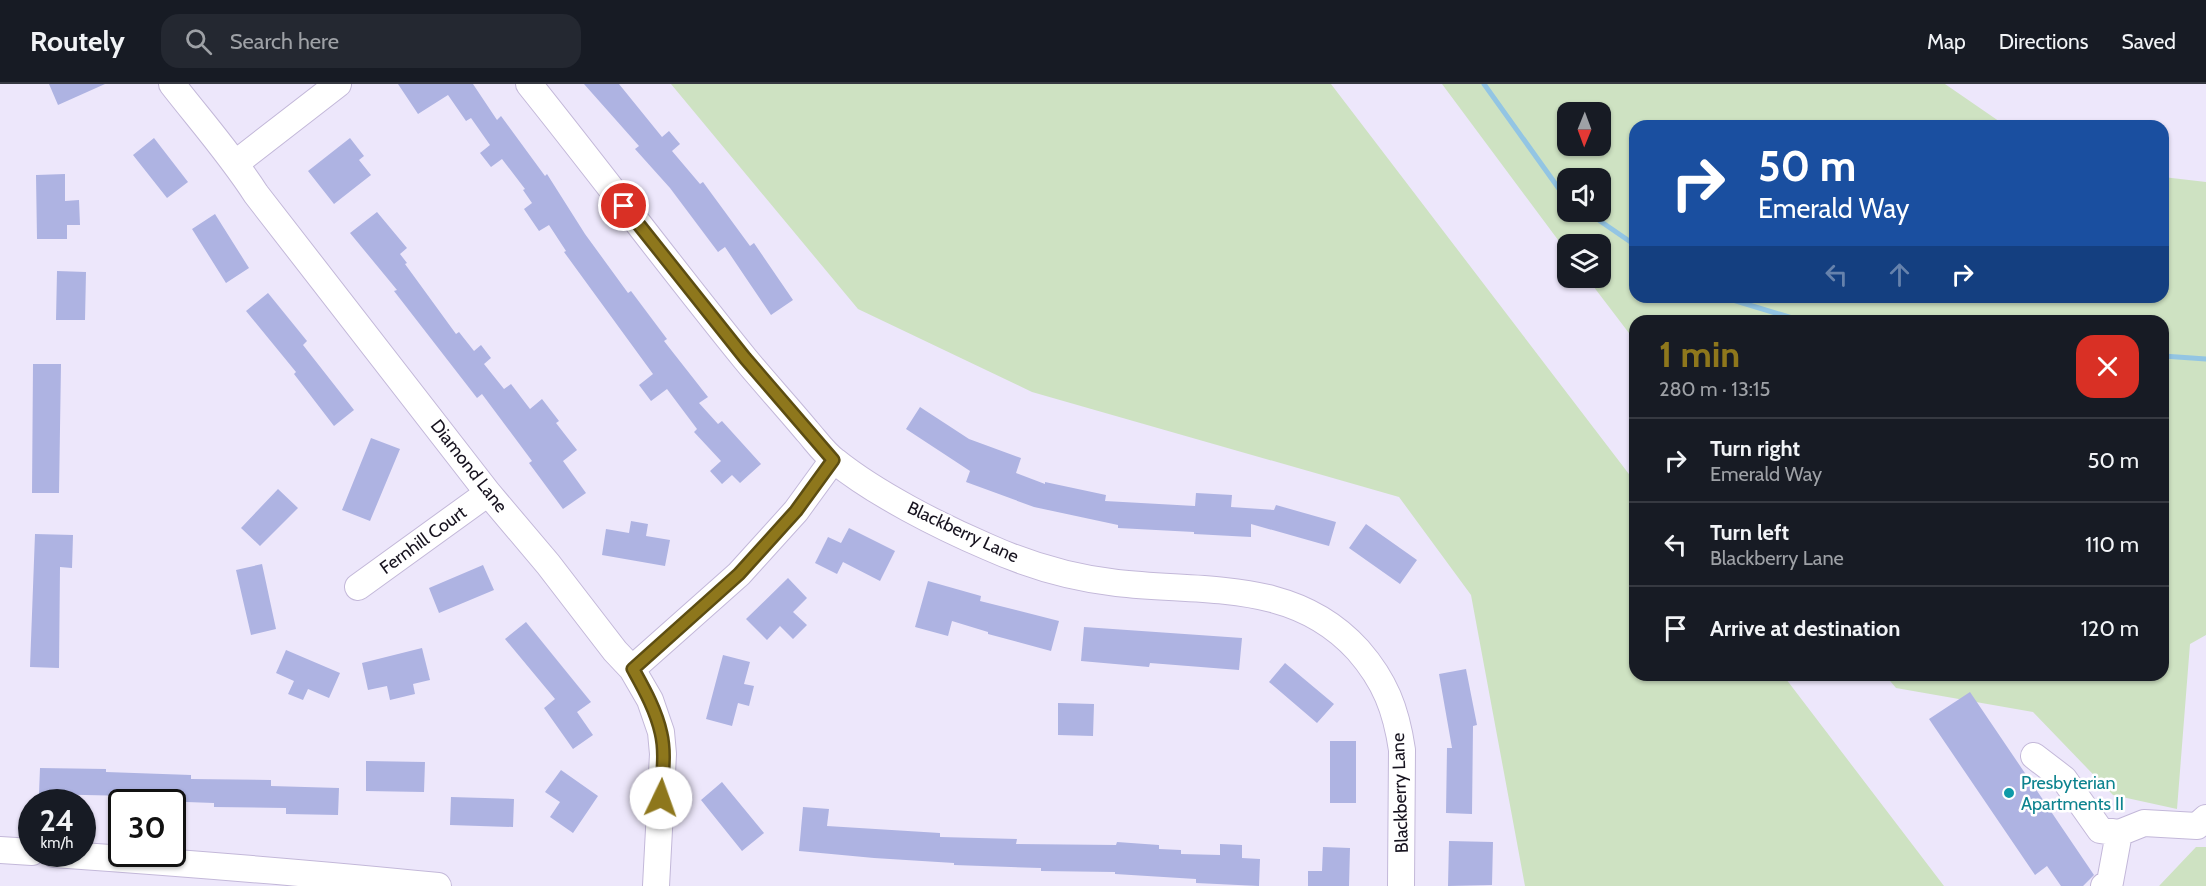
<!DOCTYPE html>
<html lang="en">
<head>
<meta charset="utf-8">
<style>
  body { margin:0; font-family:Cabin,sans-serif; background:#242831; color:#f1f3f6; height:100vh; display:flex; flex-direction:column; font-size:22px; white-space:nowrap }
  * { box-sizing:border-box; margin:0 }
  p { font-size:20px; color:#9ea1a6 }
  .icon { flex:none; width:33px; height:33px; fill:none; stroke:currentColor; stroke-width:2; stroke-linecap:round; stroke-linejoin:round }
  .map { position:relative; flex:1; overflow:hidden }
  .side { position:absolute; left:1629px; top:231px; width:540px; height:366px; display:flex; flex-direction:column; background:#171b24; border-radius:18px; box-shadow:0 2px 4px #0004 }
  .side>* { flex:none }
  .top-card { position:absolute; left:1629px; top:36px; width:540px; height:183px; border-radius:18px; box-shadow:0 2px 4px #0004; background:#1a4fa0; color:#fff; overflow:hidden }
  .needle { width:39px; rotate:181deg }
  .tools { position:absolute; left:1557px; top:18px; display:grid; gap:12px }
  .tools a { display:grid; place-items:center; width:54px; height:54px; border-radius:12px; background:#171b24; box-shadow:0 2px 4px #0004; font-size:30px }
  .speed { position:absolute; left:18px; top:705px; display:flex; gap:12px; font-size:30px; font-weight:700; text-align:center }
  .speed>* { display:grid; place-content:center; width:78px; height:78px; border-radius:50%; background:#171b24; box-shadow:0 2px 4px #0004; line-height:1 }
  .speed small { font-size:15px; font-weight:400 }
  .speed .limit { border:3px solid #111; border-radius:9px; background:#fff; color:#111 }
  .pin { position:absolute; display:grid; place-items:center; width:51px; height:51px; color:#fff; margin:-26px; border:3px solid #fff; border-radius:50%; box-shadow:0 2px 6px #0007 }
  .me { position:absolute; width:66px; margin:-33px; rotate:3deg; stroke-linejoin:round; filter:drop-shadow(0 0 4px #0008) }
  .turn { display:flex; align-items:center; gap:21px; height:126px; padding:0 30px; font-size:27px }
  .turn .icon { width:78px; height:78px; stroke-width:2.5 }
  .turn b { display:block; font-size:42px; line-height:51px }
  .lanes { display:flex; align-items:center; height:57px; padding:0 30px; background:#0003; justify-content:center; gap:30px; direction:ltr }
  .lanes .off { opacity:.35 }
  .round { display:grid; place-items:center; flex:none; width:63px; height:63px; border-radius:18px; background:#242831 }
  .head { display:flex; align-items:center; justify-content:space-between; height:102px; padding:0 30px }
  h1 { font-size:36px; font-weight:700; line-height:45px; color:#8e771c }
  ul { padding:0; list-style:none }
  li { display:flex; align-items:center; gap:18px; height:84px; padding:0 30px; border-top:2px solid #363941 }
  li div { flex:1 }
  li b { display:block; font-size:22px }
  li em { font-style:normal }
  header { display:flex; align-items:center; gap:36px; box-sizing:border-box; height:84px; padding:0 30px; background:#171b24; border-bottom:2px solid #363941 }
  header strong { font-size:28px }
  nav { display:flex; gap:33px; margin-inline-start:auto; font-size:21px }
  .search { width:420px; height:54px; background:#242831; display:flex; align-items:center; gap:15px; box-sizing:border-box; padding:0 21px; border-radius:18px; color:#9ea1a6; font-size:22px }
  .map>svg:first-child { display:block }
  .green { fill:#cee2c2; fill-rule:evenodd }
  .lines { fill:none; stroke-linecap:round; stroke-linejoin:round }
  .stream { stroke:#93c5e3; stroke-width:5 }
  .building { fill:#aeb3e2 }
  .minor-casing { stroke:#c3b8d9; stroke-width:28 }
  .minor { stroke:#fff; stroke-width:26 }
  .route-casing { stroke:#5c4d12; stroke-width:15 }
  .route { stroke:#8e771c; stroke-width:10 }
  .culture-dot { fill:#0f9aa8; stroke:#fff; stroke-width:2 }
  .labels { text-anchor:middle; dominant-baseline:central; stroke-width:5; stroke-linejoin:round; paint-order:stroke }
  .street-label { font-size:18px; fill:#17131f; stroke:#fff }
  .culture-label { font-size:18px; fill:#0d838f; stroke:#fff; text-anchor:start }
</style>
</head>
<body>
<header>
<strong>Routely</strong>
<div class="search"><svg class="icon" aria-label="search" viewBox="0 0 24 24"><circle cx="10" cy="10" r="6"/><path d="M15 15l6 6"/></svg>Search here</div>
<nav><a>Map</a><a>Directions</a><a>Saved</a></nav>
</header>
<div class="map">
<svg width="2206" height="802" viewBox="0 0 2206 802">
  <rect width="100%" height="100%" fill="#ede7fb"/>
  <path class="green" d="M671,0H1331L1635,398V591H1783L1944,802H1525L1471,511L1399,413L1032,308L858,225Z
    M1442,0H1945L2006,42H1635V213H2163V93L2206,98V551L2190,560L2177,725L2113,711L2033,628L1896,604L1885,591H2163V237H1635V257L1587,194H1600V160H1568L1567,168ZM1568,28H1600V62H1568ZM1568,94H1600V128H1568Z
    M2196,763H2206V802H2159Z"/>
  <g class="lines">
    <path class="stream" d="M1484,0L1562,109L1568,114
      M1587,128L1635,161
      M1723,213L1802,237
      M2163,272L2206,275"/>
  </g>
  <path class="building" d="M49,0H105L58,21Z
    M398,0H473L497,36L501,32L545,92L547,90L585,150L628,209L631,207L667,255L664,257L708,313L699,319L718,340L722,337L761,380L740,399L732,391L722,400L710,387L721,377L694,348L697,345L667,305L651,317L639,301L653,290L564,168L566,167L549,141L539,147L524,125L532,119L523,106L525,105L502,75L491,83L480,69L490,61L471,34L466,37L448,11L418,30Z
    M584,0H619L662,53L669,47L680,60L672,67L700,100L703,98L750,162L754,159L793,216L771,231L725,163L718,168L670,104L635,65L639,62Z
    M154,54L188,98L167,114L133,71Z
    M350,54L364,72L359,76L371,91L334,120L308,87Z
    M65,90V117L79,116L80,141H67V155H37L36,91Z
    M377,128L407,164L400,170L407,179L405,180L456,250L459,248L474,267L481,261L491,274L484,280L504,305L511,300L530,325L542,315L559,337L556,339L577,366L563,377L586,409L563,425L529,379L532,377L482,310L477,314L394,207L397,206L350,149Z
    M215,130L249,184L226,199L192,145Z
    M57,187L86,188L85,236H56Z
    M268,209L307,257L303,261L354,326L334,342L294,290L296,288L246,227Z
    M33,280H61L59,409H32Z
    M920,323L969,355L1021,374L1016,389L1045,400V398L1106,411L1105,417L1195,422L1196,409L1232,411L1231,423L1274,426L1276,421L1336,438L1329,462L1251,440V453L1194,450V448L1118,444V441L1034,423L966,398L970,387L906,345Z
    M371,354L400,365L370,437L342,426Z
    M278,405L298,424L260,462L241,444Z
    M631,437L648,440L646,452L670,456L665,482L602,471L606,445L629,449Z
    M1366,440L1417,476L1400,500L1349,464Z
    M849,444L895,467L880,497L843,478L837,490L815,479L828,453L841,459Z
    M35,450L73,451L72,484L60,483L59,584L30,583Z
    M262,480L276,545L251,551L236,486Z
    M483,481L494,506L439,529L429,504Z
    M788,494L807,514L793,528L807,541L793,555L780,542L767,556L746,535Z
    M928,497L981,512L980,517L1059,537L1051,567L988,550V548L952,537L948,552L915,543Z
    M526,538L591,618L577,628L593,651L573,665L544,624L555,615L505,555Z
    M1084,543L1242,554L1239,586L1150,579L1149,583L1081,577Z
    M422,564L430,596L413,600L415,610L390,616L387,602L368,606L362,579Z
    M286,566L340,589L329,614L308,605L303,616L288,610L294,597L276,589Z
    M723,571L750,578L744,600L754,602L749,622L738,619L732,642L706,635Z
    M1285,579L1334,620L1317,639L1269,598Z
    M1466,585L1477,641L1473,642L1472,730L1446,729L1447,664H1452L1439,590Z
    M1970,608L2094,791L2083,802H2061L2047,782L2035,791L1929,635Z
    M1058,619L1094,620L1093,652L1058,651Z
    M1330,657H1356V719H1330Z
    M366,677L425,678L424,708L366,707Z
    M40,684L106,685V688L191,691V695L271,696V702L339,704L338,731L286,730V724L214,723V719L131,716V712L39,710Z
    M561,686L598,712L573,749L550,733L560,718L545,708Z
    M722,698L764,749L742,767L701,716Z
    M451,713L514,715L513,743L450,741Z
    M803,723L829,725L827,742L940,749V753L1017,755L1016,760L1116,761L1117,758L1159,761V765L1181,766V770L1220,771V760L1242,761V774L1260,775L1259,802L1196,799V795L1115,790V788L1041,787V784L954,781V779L874,774L799,767Z
    M1449,757L1493,758L1492,801L1448,802Z
    M1323,763L1350,764L1349,802H1308V787H1322Z"/>
  <g class="lines">
    <g class="minor-casing">
      <path id="minor" d="M172,0C200,36 231,71 256,110L488,409L548,480L615,567L632,585L650,616L661,648L663,670L656,802
        M529,0C602,91 672,185 746,276C766,300 787,323 807,347C816,357 824,369 835,377C876,410 939,442 988,463C1028,481 1073,494 1117,499C1204,509 1294,495 1358,566C1385,597 1396,625 1402,666L1401,802
        M236,79L338,0
        M358,503L488,409
        M632,585L739,490L796,427L833,376
        M2034,672L2064,695L2100,746L2119,749L2144,739L2197,742L2206,734
        M0,766L32,768
        M54,770C182,779 310,789 438,802
        M2104,802L2110,798L2119,749"/>
    </g>
    <use href="#minor" class="minor"/>
  </g>
  <g class="lines">
    <g class="route-casing">
      <path id="route" d="M624,122L745,274L833,376L796,427L739,490L633,585C644,605 656,626 661,649C666,670 662,692 661,714"/>
    </g>
    <use href="#route" class="route"/>
  </g>
  <circle class="culture-dot" cx="2009" cy="709" r="6"/>
  <g class="labels">
    <g class="street-label">
      <text transform="translate(469 382) rotate(52)">Diamond Lane</text>
      <text transform="translate(963 448) rotate(25)">Blackberry Lane</text>
      <text transform="translate(423 456) rotate(-36)">Fernhill Court</text>
      <text transform="translate(1400 709) rotate(-92)">Blackberry Lane</text>
    </g>
    <g class="culture-label">
      <text x="2021" y="699">Presbyterian<tspan x="2021" dy="21">Apartments II</tspan></text>
    </g>
  </g>
</svg>
<div class="tools">
<a><svg class="needle" viewBox="-14 -14 28 28"><path d="M0-13l5 13h-10z" fill="#e53935"/><path d="M0 13l5-13h-10z" fill="#9ea1a6"/></svg></a>
<a><svg class="icon" aria-label="sound" viewBox="0 0 24 24"><path d="M4 9h4l5-4v14l-5-4H4zM17 9q2 3 0 6"/></svg></a>
<a><svg class="icon" aria-label="layers" viewBox="0 0 24 24"><path d="M12 4l9 5-9 5-9-5zM3 14l9 5 9-5"/></svg></a>
</div>
<div class="speed"><div>24<small>km/h</small></div><div class="limit">30</div></div>
<div class="pin" style="left:624px;top:122px;background:#d93025"><svg class="icon" aria-label="arrive" viewBox="0 0 24 24"><path d="M6 21V4h12l-3 4 3 4H6"/></svg></div>
<svg class="me" style="left:661px;top:714px" viewBox="-20 -20 40 40"><circle r="19" fill="#fff"/><path d="M0-13L10 11 0 6-10 11z" fill="#8e771c"/></svg>
<div class="top-card">
<div class="turn"><svg class="icon" aria-label="right" viewBox="0 0 24 24"><path d="M7 20v-9h11M14 6l5 5-5 5"/></svg><div><b>50 m</b>Emerald Way</div></div>
<div class="lanes"><svg class="icon off" aria-label="left" viewBox="0 0 24 24"><path d="M17 20v-9H6M10 6l-5 5 5 5"/></svg><svg class="icon off" aria-label="ahead" viewBox="0 0 24 24"><path d="M12 20V5M6 11l6-6 6 6"/></svg><svg class="icon" aria-label="right" viewBox="0 0 24 24"><path d="M7 20v-9h11M14 6l5 5-5 5"/></svg></div>
</div>
<section class="side">
<div class="head"><div><h1>1 min</h1><p>280 m · 13:15</p></div><a class="round" style="background:#d93025;color:#fff"><svg class="icon" aria-label="close" viewBox="0 0 24 24"><path d="M6 6l12 12M18 6L6 18"/></svg></a></div>
<ul>
<li><svg class="icon" aria-label="right" viewBox="0 0 24 24"><path d="M7 20v-9h11M14 6l5 5-5 5"/></svg><div><b>Turn right</b><p>Emerald Way</p></div><em>50 m</em></li>
<li><svg class="icon" aria-label="left" viewBox="0 0 24 24"><path d="M17 20v-9H6M10 6l-5 5 5 5"/></svg><div><b>Turn left</b><p>Blackberry Lane</p></div><em>110 m</em></li>
<li><svg class="icon" aria-label="arrive" viewBox="0 0 24 24"><path d="M6 21V4h12l-3 4 3 4H6"/></svg><div><b>Arrive at destination</b></div><em>120 m</em></li>
</ul>
</section>
</div>
</body>
</html>
